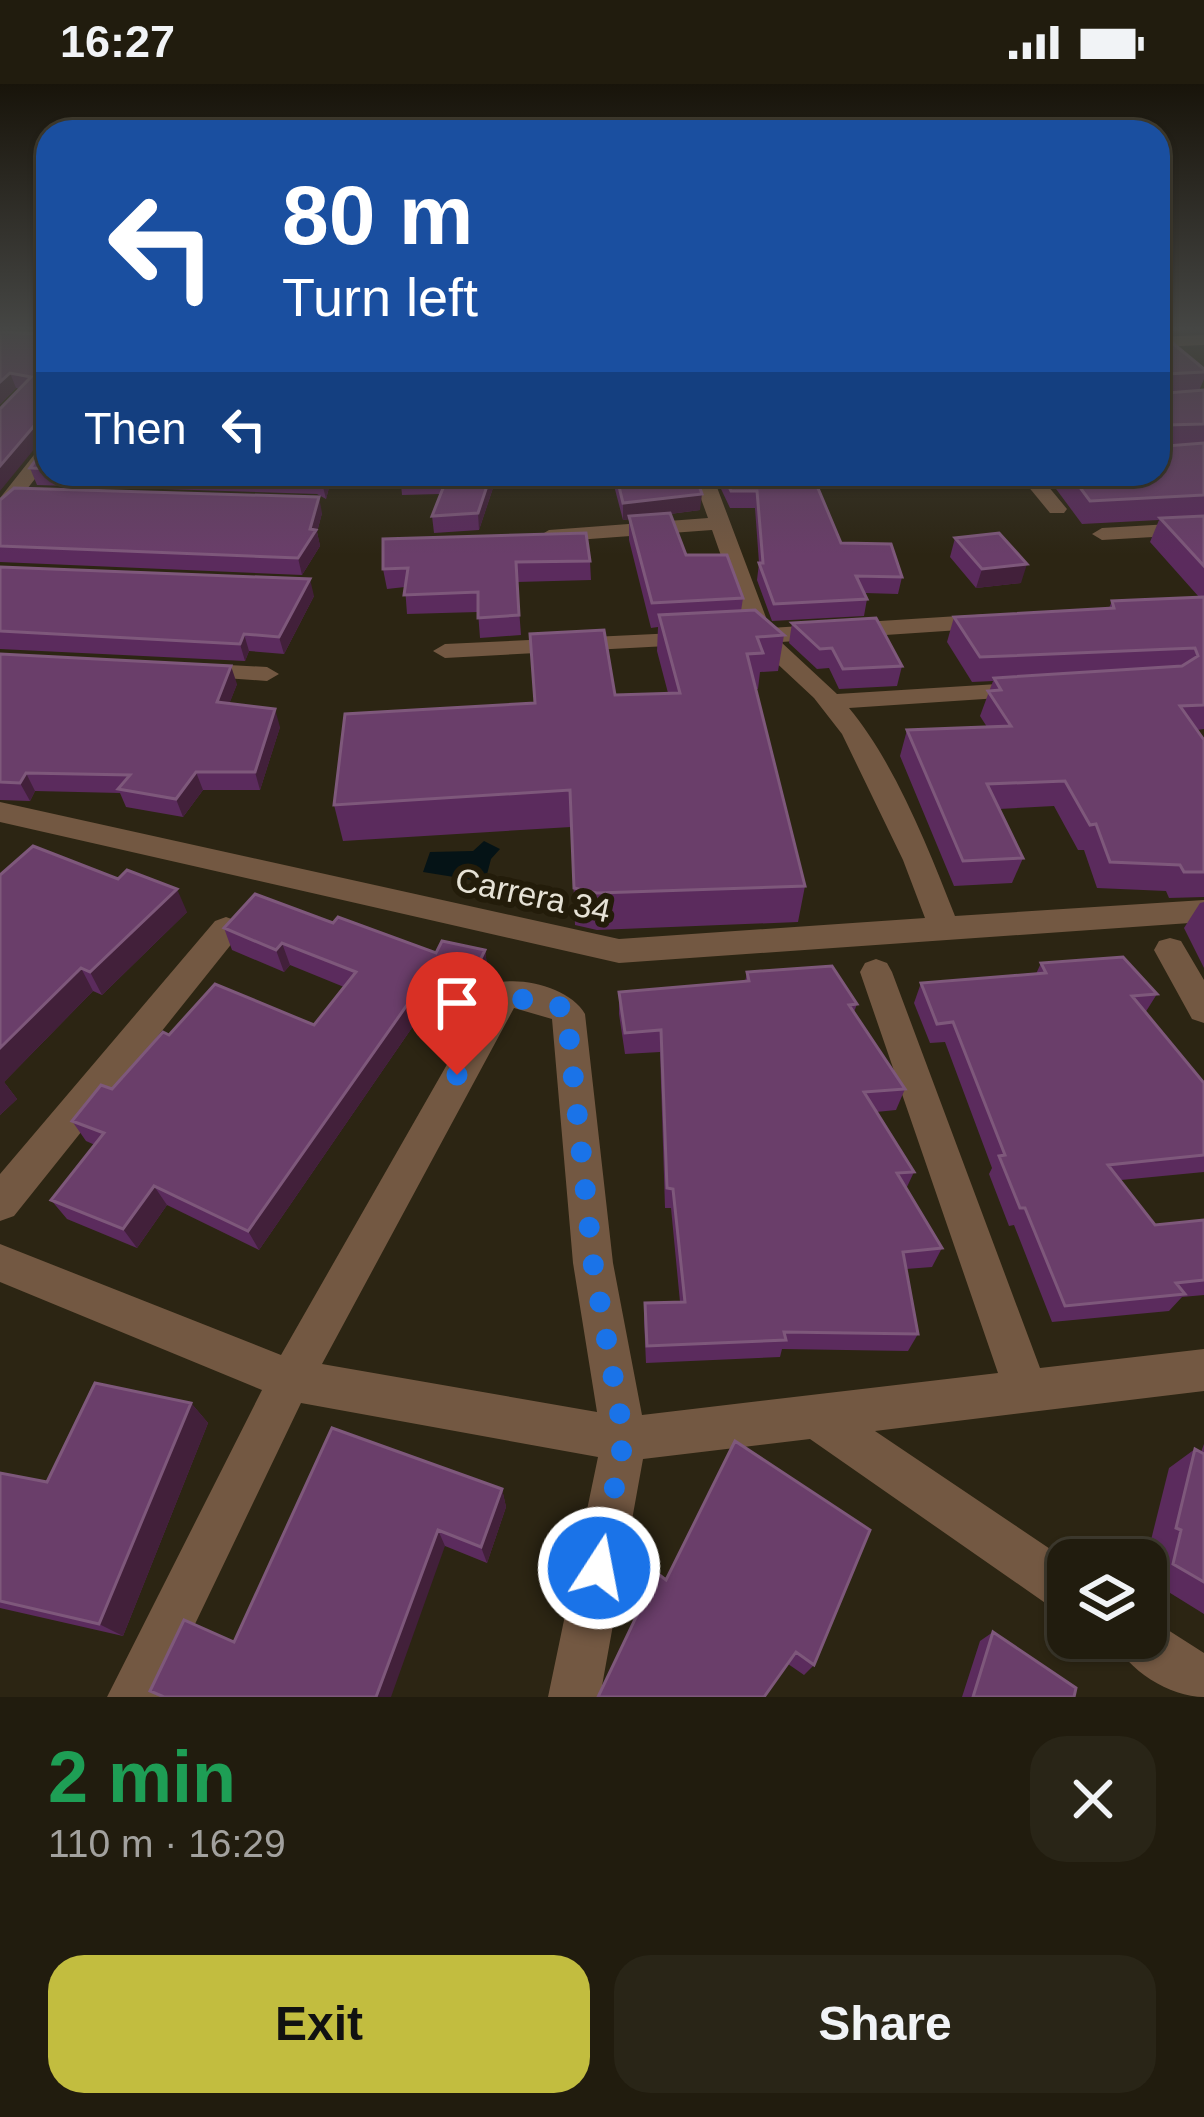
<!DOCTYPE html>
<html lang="en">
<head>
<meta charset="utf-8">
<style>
  body { margin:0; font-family:Helvetica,sans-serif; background:#292517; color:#f1f3f6; height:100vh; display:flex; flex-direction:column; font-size:45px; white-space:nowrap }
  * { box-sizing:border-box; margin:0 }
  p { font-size:39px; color:#a2a19e }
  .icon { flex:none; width:66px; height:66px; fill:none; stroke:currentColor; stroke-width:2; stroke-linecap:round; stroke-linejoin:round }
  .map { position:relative; height:1613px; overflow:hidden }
  .drawer { display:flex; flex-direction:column; background:#211c0e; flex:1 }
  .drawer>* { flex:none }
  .top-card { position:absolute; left:36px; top:36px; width:1134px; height:366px; border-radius:36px; box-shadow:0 3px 9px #0004,0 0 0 3px #3e3a2e; background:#1a4fa0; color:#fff; overflow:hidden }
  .tools { position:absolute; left:1047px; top:1455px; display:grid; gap:24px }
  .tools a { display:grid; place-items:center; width:120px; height:120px; border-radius:24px; background:#211c0e; box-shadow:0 3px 9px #0004,0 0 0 3px #3e3a2e; font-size:60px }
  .pin { position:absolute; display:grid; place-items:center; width:102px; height:102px; color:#fff; margin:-123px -51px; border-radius:50% 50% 50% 0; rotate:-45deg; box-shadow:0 0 12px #0007 }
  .pin .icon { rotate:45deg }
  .me { position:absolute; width:132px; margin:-66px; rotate:11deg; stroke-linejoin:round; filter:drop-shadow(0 0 9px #0008) }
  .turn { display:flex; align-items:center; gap:42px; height:252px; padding:0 48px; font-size:54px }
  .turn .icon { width:156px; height:156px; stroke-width:2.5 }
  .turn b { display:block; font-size:84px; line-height:102px }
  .then { display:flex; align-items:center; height:114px; padding:0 48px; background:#0003; gap:24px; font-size:45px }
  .round { display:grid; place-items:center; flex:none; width:126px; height:126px; border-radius:36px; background:#292517 }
  .overview { display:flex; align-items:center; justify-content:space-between; height:204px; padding:0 48px }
  h1 { font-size:72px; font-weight:700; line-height:90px; color:#1e9e55 }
  .cta { display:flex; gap:24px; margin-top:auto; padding:24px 48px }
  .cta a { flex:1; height:138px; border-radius:36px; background:#c2bd3f; color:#111; font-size:48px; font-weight:700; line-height:138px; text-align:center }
  .cta a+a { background:#292517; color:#f1f3f6 }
  .status { display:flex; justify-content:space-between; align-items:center; height:84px; padding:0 60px; background:#211c0e; direction:ltr }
  .status svg { height:33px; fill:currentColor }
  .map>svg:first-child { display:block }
  .water { fill:#051316 }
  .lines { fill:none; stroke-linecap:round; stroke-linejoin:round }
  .minor { fill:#735842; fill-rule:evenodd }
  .wall { fill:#5b2b5d }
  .shaded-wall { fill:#42203a }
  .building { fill:#6a3e6a; stroke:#7e587b; stroke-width:3 }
  .route { stroke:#1a73e8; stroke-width:21; stroke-dasharray:0 37.8 }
  .labels { text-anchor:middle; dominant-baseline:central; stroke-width:12; stroke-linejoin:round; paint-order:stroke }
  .street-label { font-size:33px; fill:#e6e2d6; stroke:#231c0a }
</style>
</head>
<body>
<div class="status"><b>16:27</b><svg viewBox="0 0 49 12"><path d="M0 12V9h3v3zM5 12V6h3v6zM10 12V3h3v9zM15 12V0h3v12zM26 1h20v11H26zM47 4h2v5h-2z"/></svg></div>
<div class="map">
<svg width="1204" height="1613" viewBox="0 0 1204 1613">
  <rect width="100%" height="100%" fill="#2c2513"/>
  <path class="water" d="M484,757L500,765L491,775L485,798L423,788L430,768L473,767Z"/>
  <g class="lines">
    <path class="minor" d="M1204,251V261L1158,263V253Z
      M48,360V378L7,431L0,433V414L41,362Z
      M692,390H712L770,544L990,530L1001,537L990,544L781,558L837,610L1028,598L1040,605L1028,612L849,624C895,679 929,766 955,832L1204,816V838L619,879L0,738V718L619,855L925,834L903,776L842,650L814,614L755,559L736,558L732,553L747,546L712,446L549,458L539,452L549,446L708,434Z
      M1018,390H1038L1067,425L1064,429H1050Z
      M1204,438V450L1102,456L1092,450L1102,444Z
      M697,548L705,550V560L445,574L433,567L445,560Z
      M192,579L267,583L279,590L267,597L183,591V581Z
      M226,833L237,837L242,845L237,853L14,1132L0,1137V1090L215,837Z
      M1170,854L1181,857L1204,896V939L1192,935L1154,866L1159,857Z
      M876,875L887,879L892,888L1040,1284L1204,1265V1307L875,1347L1068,1477V1530L1051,1523L810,1355L643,1375L600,1613H548L598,1373L301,1319L160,1613H107L262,1306L0,1198V1160L281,1271L493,900C520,891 571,904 585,930L613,1179L642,1331L998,1289L860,888L865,879ZM514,924L552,935L573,1179L597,1328L322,1280Z
      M1146,1532L1204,1569V1613C1170,1613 1126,1586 1113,1554H1146Z"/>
  </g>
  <path class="wall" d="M33,245H48V390H336L330,400L326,415L317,410L37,401L30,384L46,362V357L40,358L20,305L16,304L0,320V248L43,250L44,245Z
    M1158,245H1204L1159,248L1204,285V295L1199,307L1204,306V645L1197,646L1204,656V813L1169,814L1166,807L1097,804L1084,766H1078L1054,722L999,725L1023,774L1012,799L954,802L900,672L907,646L987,643L980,632L993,597L972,598L947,558L954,533L1109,524L1112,517L1199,513L1150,458L1159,436L1082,440L1045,390H1158Z
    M400,390H695L700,426L670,430L686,471L743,514L741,527L784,551L778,587L760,588L758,605H756L805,802L798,838L597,846L575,841L571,743L343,757L334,721L535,619L615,611L668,609L657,567L658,543L651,544L629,456V435L623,436L612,394L568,403L493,404L479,446L434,449L432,432L440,410L402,411Z
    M714,390H812L841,459L902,493L898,510L865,509L867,515L864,532L772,537L757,496L759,479L755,424H730Z
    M0,416L322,429L317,448L320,462L302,491L0,478Z
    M955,454L1021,499L976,504L950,473Z
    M383,455L590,477L591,496L517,498L521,551L480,554L478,528L407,530L405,503L387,505L383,485Z
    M0,483L314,512L284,570L249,567L245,577L0,565Z
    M792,539L902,582L897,602L839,605L829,584L817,585L789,559Z
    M0,570L237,600L229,620L280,643L260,706H203L183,733L126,723L120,709L35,707L30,717L0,716Z
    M0,791L187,828L102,911L93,907L4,998L17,1015L0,1031Z
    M1204,818V884L1184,844L1200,819Z
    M333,839L436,869L485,866L488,889L470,926L431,916L259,1166L167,1121L137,1164L67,1135L51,1116L95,1061L86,1057L72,1037L112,1005L314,941L344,903L290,881L284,888L232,866L224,844Z
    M1041,879L1157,910L1145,929L1204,999V1088L1121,1096L1155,1141L1204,1136V1211L1182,1213L1169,1227L1052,1238L1014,1141L1009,1142L989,1090L992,1084L945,958L930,959L914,919L921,899L1036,890Z
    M747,888L857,920L854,928L905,1005L896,1026L876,1028L914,1088L906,1105L942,1164L932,1183L906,1185L918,1250L908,1267L782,1265L780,1273L646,1279L644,1236L645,1219L680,1218L671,1124H665L660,968L625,970L619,930V908L745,898Z
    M191,1319L208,1339L123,1552L0,1524V1389L47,1398Z
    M735,1357L814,1581L804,1591L666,1496Z
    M1204,1360V1530L1146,1494L1154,1462L1150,1460L1169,1384L1195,1365L1201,1368Z
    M502,1405L506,1423L487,1479L445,1462L234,1558Z
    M993,1548L1074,1613H962L980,1557Z"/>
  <path class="shaded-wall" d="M10,289L16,304L0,320V298Z
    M45,341L48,357L40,358L0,407V382L34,342Z
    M325,390H336L330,400L326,415L322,399Z
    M491,390L493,404L479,446L478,429Z
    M568,390H612V394L568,403Z
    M702,410L700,426L623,436V419Z
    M319,413L322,429L317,448L320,462L302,491L298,474L310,445Z
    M1027,480L1021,499L976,504L982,485Z
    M310,495L314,512L284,570L279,553Z
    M244,550L249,567L245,577L240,560Z
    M231,582L237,600L223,636L217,618Z
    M275,625L280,643L260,706L255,688Z
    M196,688L203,706L183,733L176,715Z
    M26,689L35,707L30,717L20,699Z
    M177,805L187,828L102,911L90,888Z
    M282,859L290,881L284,888L276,866Z
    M485,866L488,889L470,926L467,904Z
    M81,884L93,907L4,998L17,1015L0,1031V964Z
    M426,894L431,916L259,1166L248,1147Z
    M154,1102L167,1121L137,1164L123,1145Z
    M191,1319L208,1339L123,1552L99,1540Z
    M502,1405L506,1423L487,1479L481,1463Z
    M438,1446L445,1462L391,1613H376Z"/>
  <path class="building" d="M44,245H48V385L30,384L46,362L45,341L34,342L0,382V325L31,293L10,289L0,298V248L43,250Z
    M1158,247L1204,285V288L1166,290L1162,304L1167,309L1204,306V340L1166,341L1162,346L1167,362L1204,359V411L1090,417L1070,390H1158Z
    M193,390H325L322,399L314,394Z
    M400,390H491L478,429L432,432L447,394L399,395Z
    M616,390H695L702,410L623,419Z
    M723,390H812L841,459L891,460L902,493L856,492L867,515L774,520L759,479H763L757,407H731Z
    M14,404L319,413L310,445L316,446L298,474L0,462V416Z
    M670,429L686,471H727L743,514L652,519L629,432Z
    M1204,432V482L1160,434Z
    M586,449L590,477L516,478L519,531L478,534V508L404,511L408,484L383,485V455Z
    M999,449L1027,480L982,485L955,454Z
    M0,483L310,495L279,553L244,550L240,560L0,547Z
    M1204,513V621L1180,622L1204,656V788H1184L1180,781L1110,778L1096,740L1090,741L1065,697L987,700L1023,774L963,777L907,646L1011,642L988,607L1001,606L994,594L1182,582L1198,572L1195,564L980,573L954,533L1114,524L1112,517Z
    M755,526L784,551L757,553L763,569L747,570L805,802L597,809L574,804L570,706L334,721L345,630L535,619L530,550L604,546L615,611L680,609L659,531Z
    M876,534L902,582L843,585L832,564L820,565L792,539Z
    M0,570L231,582L217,618L275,625L255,688H196L176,715L118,705L130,691L26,689L20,699L0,698Z
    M33,762L118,795L127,786L177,805L90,888L81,884L0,964V791Z
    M255,810L333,839L338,833L436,869L442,857L485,866L467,904L426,894L248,1147L154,1102L123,1145L51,1116L104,1049L72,1037L101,1001L112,1005L163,948L169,951L215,900L314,941L356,888L282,859L276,866L224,844Z
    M1123,873L1157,910L1132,912L1204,999V1071L1108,1081L1155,1141L1204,1136V1196L1176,1199L1185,1210L1065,1222L1025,1124H1020L999,1072L1005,1071L953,938L937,940L921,899L1046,889L1041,879Z
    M832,882L857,920L849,921L905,1005L864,1008L914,1088L897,1089L942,1164L903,1168L918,1250L784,1248L786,1256L647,1262L645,1219L685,1218L673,1105L667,1104L661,946L625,949L619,908L749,897L747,888Z
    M95,1299L191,1319L99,1540L0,1517V1389L47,1398Z
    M332,1344L502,1405L481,1463L438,1446L376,1613H164L150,1607L184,1536L234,1558Z
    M735,1357L870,1446L814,1581L796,1568L764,1613H598L657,1489L666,1496Z
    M1195,1365L1204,1370V1498L1173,1480L1181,1446L1176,1444Z
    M993,1548L1076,1604L1074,1613H973Z"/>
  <linearGradient id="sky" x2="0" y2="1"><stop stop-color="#18140a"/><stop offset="0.52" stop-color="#454644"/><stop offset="1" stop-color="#454644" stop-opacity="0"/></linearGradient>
  <rect width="1204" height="471" fill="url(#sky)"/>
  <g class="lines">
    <path class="route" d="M457,991L501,911L566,924L593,1179L624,1354L599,1484"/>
  </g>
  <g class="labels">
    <g class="street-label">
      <text transform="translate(533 811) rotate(12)">Carrera 34</text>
    </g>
  </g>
</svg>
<div class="tools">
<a><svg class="icon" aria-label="layers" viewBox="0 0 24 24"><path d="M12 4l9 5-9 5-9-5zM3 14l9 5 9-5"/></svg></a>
</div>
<div class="pin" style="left:457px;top:991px;background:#d93025"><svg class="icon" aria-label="arrive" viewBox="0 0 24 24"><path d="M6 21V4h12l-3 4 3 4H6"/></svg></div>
<svg class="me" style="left:599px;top:1484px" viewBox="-20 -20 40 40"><circle r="17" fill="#1a73e8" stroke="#fff" stroke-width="3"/><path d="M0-11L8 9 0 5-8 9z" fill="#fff"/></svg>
<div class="top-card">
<div class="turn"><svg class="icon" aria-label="left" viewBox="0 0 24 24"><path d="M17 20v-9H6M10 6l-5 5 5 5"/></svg><div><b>80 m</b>Turn left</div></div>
<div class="then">Then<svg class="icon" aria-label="left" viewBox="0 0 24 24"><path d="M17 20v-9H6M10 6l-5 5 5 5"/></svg></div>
</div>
</div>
<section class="drawer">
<div class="overview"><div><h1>2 min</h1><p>110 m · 16:29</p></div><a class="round"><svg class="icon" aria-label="close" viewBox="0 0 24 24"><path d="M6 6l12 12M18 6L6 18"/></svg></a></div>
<div class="cta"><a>Exit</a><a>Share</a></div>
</section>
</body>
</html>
